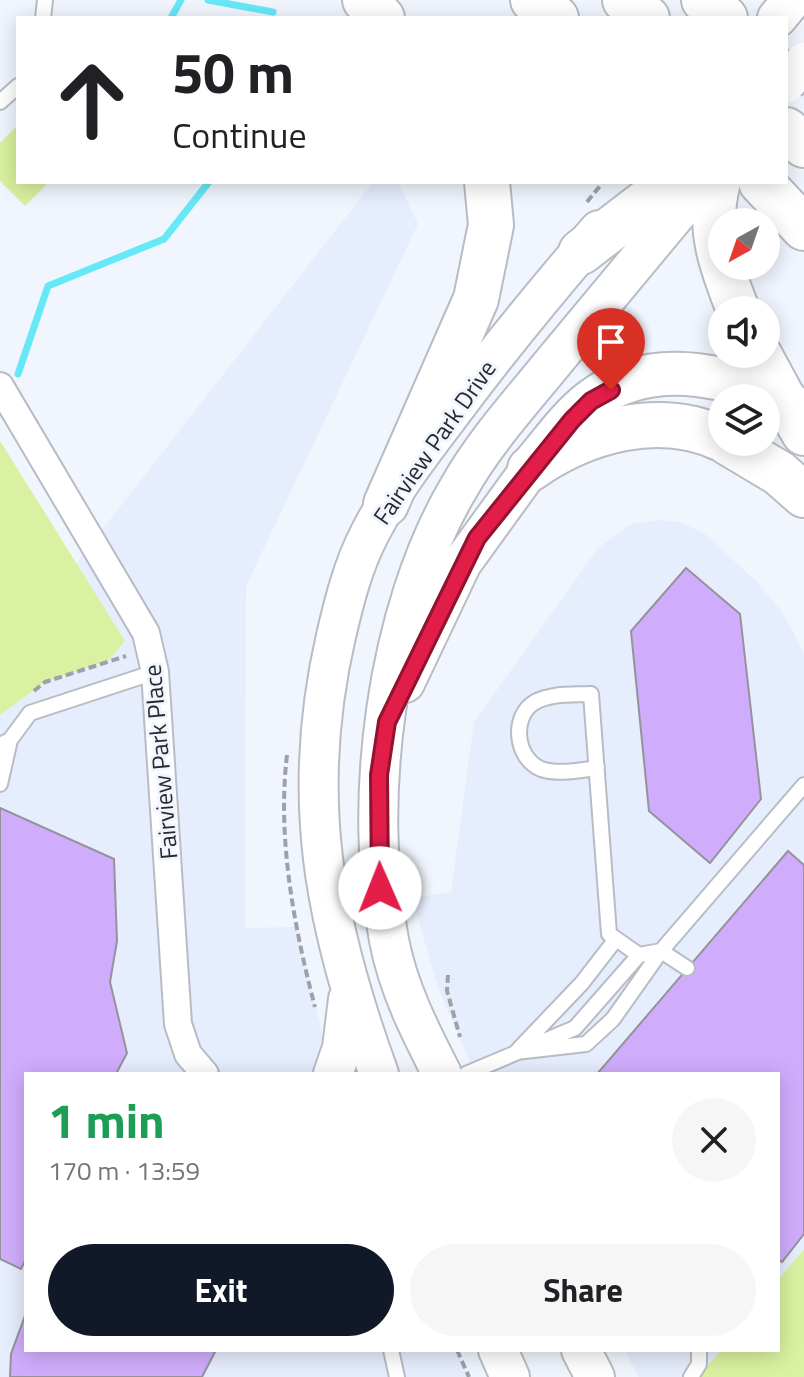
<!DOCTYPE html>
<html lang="en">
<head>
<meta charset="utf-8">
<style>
  body { margin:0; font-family:"Titillium Web",sans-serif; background:#f6f6f6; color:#202124; height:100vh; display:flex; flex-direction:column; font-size:30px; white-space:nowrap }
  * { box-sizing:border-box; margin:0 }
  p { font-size:26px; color:#757577 }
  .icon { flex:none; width:44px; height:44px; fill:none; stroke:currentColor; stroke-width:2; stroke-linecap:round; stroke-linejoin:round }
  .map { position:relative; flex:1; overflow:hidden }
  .side { position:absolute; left:24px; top:1072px; width:756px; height:280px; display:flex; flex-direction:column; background:#fff; border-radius:0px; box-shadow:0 4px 20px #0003 }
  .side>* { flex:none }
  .top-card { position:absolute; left:16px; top:16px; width:772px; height:168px; border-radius:0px; box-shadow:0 4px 20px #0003; background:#fff; color:#202124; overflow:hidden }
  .needle { width:52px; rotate:220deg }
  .controls { position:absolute; left:708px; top:208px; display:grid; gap:16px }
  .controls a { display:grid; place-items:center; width:72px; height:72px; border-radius:50%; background:#fff; box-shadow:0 4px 20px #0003; font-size:40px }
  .pin { position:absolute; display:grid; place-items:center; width:68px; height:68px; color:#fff; margin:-82px -34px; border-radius:50% 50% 50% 0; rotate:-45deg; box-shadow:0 0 8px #0007 }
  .pin .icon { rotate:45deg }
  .me { position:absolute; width:88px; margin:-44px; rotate:359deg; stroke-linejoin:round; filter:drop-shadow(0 0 6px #0008) }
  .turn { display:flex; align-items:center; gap:28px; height:168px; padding:0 24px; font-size:36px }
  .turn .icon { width:104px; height:104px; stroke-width:2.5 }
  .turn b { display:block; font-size:56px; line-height:68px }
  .round { display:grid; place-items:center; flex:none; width:84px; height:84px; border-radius:42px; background:#f6f6f6 }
  .headline { display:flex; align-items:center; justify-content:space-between; height:136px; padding:0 24px }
  h1 { font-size:48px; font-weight:700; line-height:60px; color:#1e9e55 }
  .button { display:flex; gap:16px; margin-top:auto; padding:16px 24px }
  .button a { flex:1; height:92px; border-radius:48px; background:#111827; color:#fff; font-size:32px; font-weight:700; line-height:92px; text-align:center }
  .button a+a { background:#f6f6f6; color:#202124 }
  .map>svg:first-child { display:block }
  .built { fill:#e6edfd }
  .green { fill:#d9f1a0 }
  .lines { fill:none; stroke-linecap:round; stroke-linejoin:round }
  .stream { stroke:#66e8f7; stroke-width:7 }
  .building { fill:#d0adfc; stroke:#95929a; stroke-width:2 }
  .lane-casing { stroke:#b8bcc4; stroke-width:18 }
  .street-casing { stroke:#b8bcc4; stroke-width:30 }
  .secondary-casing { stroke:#b8bcc4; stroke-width:42 }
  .primary-casing { stroke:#b8bcc4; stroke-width:46 }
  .highway-casing { stroke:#b8bcc4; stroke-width:48 }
  .path { stroke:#9ea1a7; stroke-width:4; stroke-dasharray:8 4; stroke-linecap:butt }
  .lane { stroke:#fff; stroke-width:14 }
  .street { stroke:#fff; stroke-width:26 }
  .secondary { stroke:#fff; stroke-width:38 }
  .primary { stroke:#fff; stroke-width:42 }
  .highway { stroke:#fff; stroke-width:44 }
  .secondary-bridge-casing { stroke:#b8bcc4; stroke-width:42; stroke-linecap:butt }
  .secondary-bridge { stroke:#fff; stroke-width:38 }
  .route-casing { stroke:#92132f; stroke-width:20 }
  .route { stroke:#e11d48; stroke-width:14 }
  .labels { text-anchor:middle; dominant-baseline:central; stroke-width:6; stroke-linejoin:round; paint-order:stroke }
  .street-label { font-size:24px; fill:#28292d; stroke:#f1f6fe }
</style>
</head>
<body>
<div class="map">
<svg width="804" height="1377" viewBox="0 0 804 1377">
  <rect width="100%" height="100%" fill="#f1f6fe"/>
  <path class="built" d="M373,182H398L418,224L246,586L245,928L297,927L325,1046L337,1074H26V1350H457L469,1377H0V661Z
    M658,520L679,522L704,533L757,582L783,613L804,653V1249L778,1280V1074H475L438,988L412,898L451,892L474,722L598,548L631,524Z
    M624,1350H721L698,1377H639Z"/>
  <path class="green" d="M18,125V182H49L25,206L0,181V143Z
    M0,441L125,641L108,661L45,682L0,715Z
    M804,1249V1377H698L721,1350H778V1280Z"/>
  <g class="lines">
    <path class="stream" d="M208,0L273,12
      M171,18L181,0
      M18,374L48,286L164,239L209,182"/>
  </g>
  <path class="building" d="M686,568L740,614L761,799L710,863L649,811L631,631Z
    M0,808L114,859L117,941L110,982L127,1053L116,1074H26V1259L21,1269L0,1259Z
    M788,851L804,865V1234L782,1262L778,1259V1074H597Z
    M26,1313V1350H216L202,1377H10L11,1354Z"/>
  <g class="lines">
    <g class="lane-casing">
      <path id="lane" d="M43,18L45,0
        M0,102L18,86
        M10,740L30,713L155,672
        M0,745L10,740L0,784
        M597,768C580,770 558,775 541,769C515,758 511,716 535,702C552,693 572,695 591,694L609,934L639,955L661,951L804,785
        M519,1049L582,983L616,939
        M516,1052L586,1044L613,1019L661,951L687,968
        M466,1074L575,1028L639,955
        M391,1350L397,1377
        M691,1377L699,1364V1350"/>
    </g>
    <g class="street-casing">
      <path id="street" d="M0,386L146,633L155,672L178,1024L188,1054L205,1074"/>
    </g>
    <g class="secondary-casing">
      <path id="secondary" d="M777,18L792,0
        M405,683L462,563L530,469
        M333,1074L342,1048L348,999
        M379,1074C324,923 299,796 336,636C344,602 353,565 370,533C392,490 422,451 451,413C498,350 548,289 599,230
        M442,1074C420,1031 398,988 389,940C362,801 386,611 458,489C485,441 522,401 556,359C605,300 654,241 703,182
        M498,1350L510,1377
        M581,1350L595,1377"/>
    </g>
    <g class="primary-casing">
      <path id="primary" d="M719,182C706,228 721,267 738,310
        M760,354L786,402
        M533,465C551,444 569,418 591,401C653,353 743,376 804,413"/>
    </g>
    <g class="highway-casing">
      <path id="highway" d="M365,0L382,18
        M533,0L556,18
        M625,0L647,18
        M704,0L725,18
        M786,130L804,145
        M761,182L804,228
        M581,252L672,182
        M786,402L804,433
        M727,442L779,473L804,495
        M530,469C584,431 659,409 722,439
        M386,504L476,299L491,225L487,182"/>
    </g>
    <path class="path" d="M587,202L603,182
      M34,691L45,682L126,656
      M287,755C277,838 294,927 315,1007
      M448,975L447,991L460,1037
      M457,1350L469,1377"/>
    <use href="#lane" class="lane"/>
    <use href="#street" class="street"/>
    <use href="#secondary" class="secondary"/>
    <use href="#primary" class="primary"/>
    <use href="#highway" class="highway"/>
    <g class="secondary-bridge-casing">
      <path id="secondary-bridge" d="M786,83L804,62"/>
    </g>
    <use href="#secondary-bridge" class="secondary-bridge"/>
  </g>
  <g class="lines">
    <g class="route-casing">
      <path id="route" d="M380,888L379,775L387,722L477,538L572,420L591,401L611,390"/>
    </g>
    <use href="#route" class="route"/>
  </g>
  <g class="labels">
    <g class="street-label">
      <text transform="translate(434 442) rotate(-55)">Fairview Park Drive</text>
      <text transform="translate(160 762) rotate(-95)">Fairview Park Place</text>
    </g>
  </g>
</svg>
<div class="controls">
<a><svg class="needle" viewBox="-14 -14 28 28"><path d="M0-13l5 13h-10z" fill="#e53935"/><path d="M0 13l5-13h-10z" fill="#757577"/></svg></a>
<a><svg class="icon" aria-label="sound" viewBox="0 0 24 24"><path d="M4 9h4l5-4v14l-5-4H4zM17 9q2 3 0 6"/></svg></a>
<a><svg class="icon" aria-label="layers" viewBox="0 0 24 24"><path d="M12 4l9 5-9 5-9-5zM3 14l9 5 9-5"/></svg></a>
</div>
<div class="pin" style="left:611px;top:390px;background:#d93025"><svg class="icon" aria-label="arrive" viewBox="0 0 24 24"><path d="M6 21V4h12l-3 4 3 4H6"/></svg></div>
<svg class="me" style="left:380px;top:888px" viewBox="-20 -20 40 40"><circle r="19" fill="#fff"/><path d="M0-13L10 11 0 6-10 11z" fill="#e11d48"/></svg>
<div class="top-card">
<div class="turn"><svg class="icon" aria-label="ahead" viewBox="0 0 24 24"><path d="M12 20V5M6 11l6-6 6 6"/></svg><div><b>50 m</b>Continue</div></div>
</div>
<section class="side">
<div class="headline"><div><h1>1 min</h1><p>170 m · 13:59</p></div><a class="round"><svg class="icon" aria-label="close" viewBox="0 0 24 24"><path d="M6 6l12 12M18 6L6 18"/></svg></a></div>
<div class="button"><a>Exit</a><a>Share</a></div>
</section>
</div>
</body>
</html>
